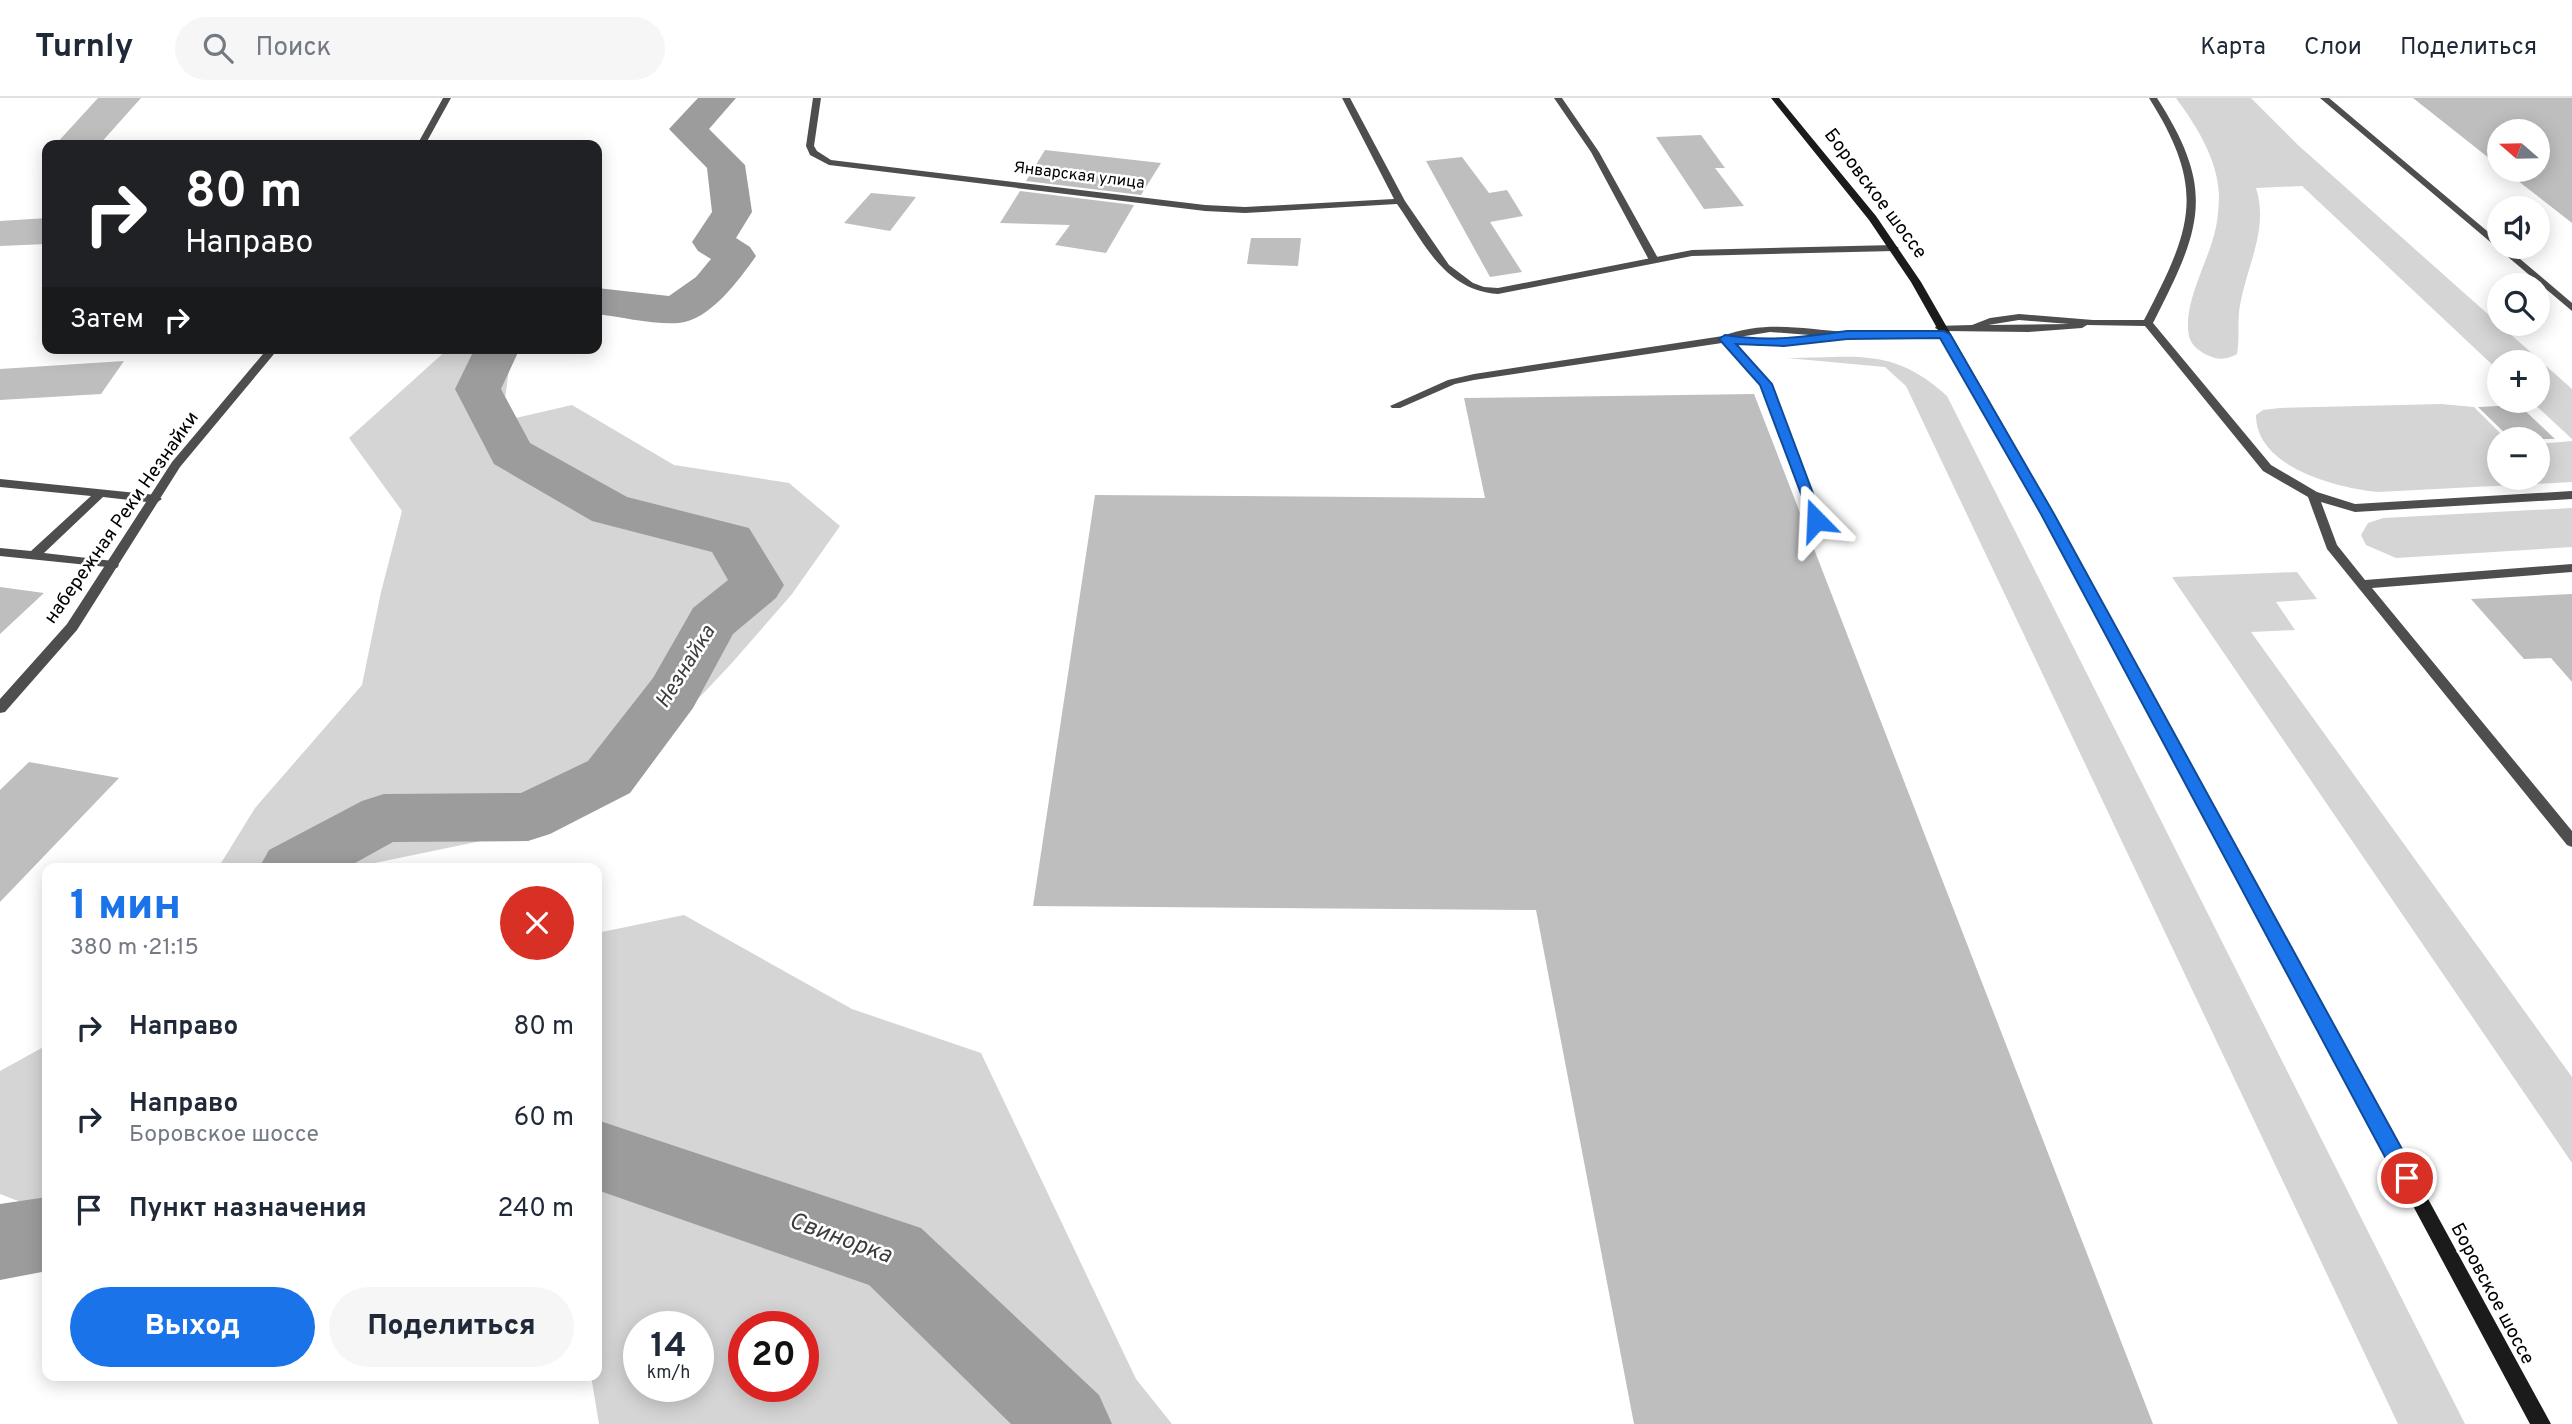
<!DOCTYPE html>
<html lang="ru">
<head>
<meta charset="utf-8">
<style>
  body { margin:0; font-family:Overpass,sans-serif; background:#f6f6f7; color:#1f2937; height:100vh; display:flex; flex-direction:column; font-size:26px; white-space:nowrap }
  * { box-sizing:border-box; margin:0 }
  p { font-size:23px; color:#747a83 }
  .icon { flex:none; width:38px; height:38px; fill:none; stroke:currentColor; stroke-width:2; stroke-linecap:round; stroke-linejoin:round }
  .map { position:relative; flex:1; overflow:hidden }
  .details { position:absolute; left:42px; top:765px; width:560px; height:518px; display:flex; flex-direction:column; background:#fff; border-radius:14px; box-shadow:0 4px 18px #0003 }
  .details>* { flex:none }
  .hud { position:absolute; left:42px; top:42px; width:560px; height:214px; border-radius:14px; box-shadow:0 4px 18px #0003; background:#202124; color:#fff; overflow:hidden }
  .needle { width:46px; rotate:290deg }
  .tools { position:absolute; left:2487px; top:21px; display:grid; gap:14px }
  .tools a { display:grid; place-items:center; width:63px; height:63px; border-radius:50%; background:#fff; box-shadow:0 4px 18px #0003; font-size:35px }
  .speed { position:absolute; left:623px; top:1213px; display:flex; gap:14px; font-size:35px; font-weight:700; text-align:center }
  .speed>* { display:grid; place-content:center; width:91px; height:91px; border-radius:50%; background:#fff; box-shadow:0 4px 18px #0003; line-height:1 }
  .speed small { font-size:18px; font-weight:400 }
  .speed .limit { border:10px solid #d22; background:#fff; color:#111 }
  .pin { position:absolute; display:grid; place-items:center; width:60px; height:60px; color:#fff; margin:-30px; border:4px solid #fff; border-radius:50%; box-shadow:0 2px 7px #0007 }
  .me { position:absolute; width:77px; margin:-38px; rotate:339deg; stroke-linejoin:round; filter:drop-shadow(0 0 5px #0008) }
  .turn { display:flex; align-items:center; gap:24px; height:147px; padding:0 28px; font-size:32px }
  .turn .icon { width:91px; height:91px; stroke-width:2.5 }
  .turn b { display:block; font-size:49px; line-height:60px }
  .then { display:flex; align-items:center; height:66px; padding:0 28px; background:#0003; gap:14px; font-size:26px }
  .round { display:grid; place-items:center; flex:none; width:74px; height:74px; border-radius:37px; background:#f6f6f7 }
  .summary { display:flex; align-items:center; justify-content:space-between; height:119px; padding:0 28px }
  h1 { font-size:42px; font-weight:800; line-height:52px; color:#1a73e8 }
  .primary-button { display:flex; gap:14px; margin-top:auto; padding:14px 28px }
  .primary-button a { flex:1; height:80px; border-radius:42px; background:#1a73e8; color:#fff; font-size:28px; font-weight:800; line-height:80px; text-align:center }
  .primary-button a+a { background:#f6f6f7; color:#1f2937 }
  ul { padding:0; list-style:none }
  li { display:flex; align-items:center; gap:21px; height:91px; padding:0 28px }
  li div { flex:1 }
  li b { display:block; font-size:26px }
  li em { font-style:normal }
  header { display:flex; align-items:center; gap:42px; box-sizing:border-box; height:98px; padding:0 35px; background:#fff; border-bottom:2px solid #e0e1e3 }
  header strong { font-size:33px }
  nav { display:flex; gap:38px; margin-inline-start:auto; font-size:24px }
  .search { width:490px; height:63px; background:#f6f6f7; display:flex; align-items:center; gap:18px; box-sizing:border-box; padding:0 24px; border-radius:38px; color:#747a83; font-size:26px }
  .map>svg:first-child { display:block }
  .green { fill:#d5d5d5; fill-rule:evenodd }
  .lines { fill:none; stroke-linecap:round; stroke-linejoin:round }
  .river { fill:#9c9c9c; fill-rule:evenodd }
  .building { fill:#bebebe }
  .lane { fill:#4e4e4e; fill-rule:evenodd }
  .street { fill:#4e4e4e; fill-rule:evenodd }
  .secondary { fill:#1b1b1b; fill-rule:evenodd }
  .route { fill:#1a73e8; stroke:#114b97; stroke-width:2 }
  .labels { text-anchor:middle; dominant-baseline:central; stroke-width:5; stroke-linejoin:round; paint-order:stroke }
  .far-street-label { font-size:16px; fill:#000; stroke:#fff }
  .street-label { font-size:19px; fill:#000; stroke:#fff }
  .water-label { font-size:21px; font-style:italic; fill:#3d3d3d; stroke:#fff }
  .near-water-label { font-size:24px; font-style:italic; fill:#3d3d3d; stroke:#fff }
</style>
</head>
<body>
<header>
<strong>Turnly</strong>
<div class="search"><svg class="icon" aria-label="search" viewBox="0 0 24 24"><circle cx="10" cy="10" r="6"/><path d="M15 15l6 6"/></svg>Поиск</div>
<nav><a>Карта</a><a>Слои</a><a>Поделиться</a></nav>
</header>
<div class="map">
<svg width="2572" height="1326" viewBox="0 0 2572 1326">
  <rect width="100%" height="100%" fill="#fff"/>
  <path class="green" d="M2176,0H2251L2298,47L2572,291V341L2531,303H2538V264H2499V273L2302,88L2256,90C2269,131 2247,167 2240,207C2237,223 2240,240 2237,256C2227,262 2217,262 2207,257C2199,253 2191,247 2189,238C2182,205 2210,161 2216,129C2218,119 2219,107 2219,97C2218,62 2196,27 2176,0Z
    M449,250H502L510,264L502,323L572,307L674,367L789,385L840,428L792,496L731,566L646,656L563,726L365,767V770H218L255,710L362,587L381,494L402,413L349,340Z
    M1787,260C1854,260 1893,248 1947,298L2465,1326H2398L1906,288L1885,269Z
    M2441,306L2474,309L2506,341H2499V380H2538V346L2572,343V384L2378,394C2338,390 2256,370 2256,317L2263,312L2280,310Z
    M2572,410V449L2396,460L2366,447L2361,437L2368,425L2383,420Z
    M2297,474L2317,501L2276,504L2295,532L2251,534L2572,979V1065L2172,479Z
    M684,817L852,911L981,955L1136,1281L1172,1326H599L591,1278H597V835ZM639,1228H698V1288H639ZM744,1228H803V1288H744Z
    M47,947V1114L0,1096V973Z"/>
  <g class="lines">
    <path class="river" d="M698,0H736L709,31L745,67L752,114L736,140L750,149L756,158C739,182 710,222 679,225C655,227 621,219 597,216V190L669,198L696,179L711,161L698,153L692,144L712,114L707,70L669,31Z
      M475,250H520L501,291L530,345L627,399L749,430L784,487L776,500L733,536L693,610L630,695L550,736L528,743L393,744L346,770H259L269,752L362,703L384,696L521,695L588,663L653,580L693,510L728,482L712,454L592,423L494,366L455,291Z
      M597,1022L921,1130L1099,1297L1112,1326H1011L869,1187L597,1092Z
      M47,1099V1173L0,1182V1106Z"/>
  </g>
  <path class="building" d="M98,0H141L99,47H55Z
    M2413,0H2572V125L2504,72H2538V33H2499V68Z
    M1701,37L1725,70H1715L1744,108L1704,111L1656,39Z
    M1045,52L1161,65L1141,97L1026,83Z
    M1462,59L1489,95L1507,92L1523,118L1490,124L1522,174L1490,179L1426,63Z
    M1020,93L1134,107L1106,155L1055,147L1070,127L1000,125Z
    M871,95L916,99L890,133L844,125Z
    M47,120V146L0,148V123Z
    M1251,140H1301L1298,168L1247,166Z
    M124,263L101,296L0,302V271Z
    M1754,296L2153,1326H1634L1536,812L1033,808L1095,397L1485,400L1464,300Z
    M2519,307L2555,341H2511L2478,309Z
    M0,489L44,495L0,536Z
    M2572,496V584L2551,560L2524,561L2471,501Z
    M29,664L119,680L0,804V692Z"/>
  <g class="lines">
    <path class="lane" d="M1554,0H1562L1599,54L1659,162L1657,164L1649,162L1591,54Z
      M2149,0H2157C2217,93 2201,131 2153,225L2271,367L2317,394L2355,406L2572,393V401L2355,414L2321,404L2337,447L2365,482L2572,466V474L2372,490L2572,733V749L2567,747L2327,451L2308,399L2263,373L2145,228L2087,227L2082,230L2029,234L1945,233L1949,236L1948,238L1883,241L1837,239L1832,243L1762,248L1735,245L1771,286L1822,422L1816,426L1810,422L1761,287L1722,245L1474,282L1455,286L1400,310H1392L1390,308L1448,282L1474,276L1723,238C1765,222 1803,231 1847,234C1878,236 1909,234 1940,233L1935,230L1936,228L1972,227L1990,220L2019,216L2093,222H2144C2192,130 2207,92 2149,0ZM2019,222L2069,226L1988,227ZM1770,234L1822,238L1762,242L1739,239Z
      M2320,0H2329L2499,143V149H2506L2572,205V213Z
      M0,381L156,397L162,401L156,405L103,399L44,455L113,463L119,467L117,470L0,458V450L31,453L91,398L0,389Z"/>
    <path class="street" d="M443,0H451L425,47H417Z
      M813,0H821L814,48L817,53L831,62L1205,107L1245,109L1394,101L1342,0H1350L1405,103L1449,167L1473,185L1484,189L1498,190L1692,152L1894,147L1899,150L1894,153L1692,158L1498,196C1444,192 1425,146 1397,106L1245,115L1205,113L829,67L810,57L806,48Z
      M268,250H279L180,369L77,532L5,614L0,615V601L67,526L172,364Z"/>
    <path class="secondary" d="M1771,0H1779L1876,118L1921,184L2054,416L2551,1326H2530L2042,416L1911,184L1869,122Z"/>
  </g>
  <path class="route" d="M1847,233H1944L1950,236L2054,416L2414,1073L2417,1080L2414,1087L2407,1090L2400,1087L2041,416L1940,240L1847,241L1784,248L1736,246L1772,286L1823,422L1821,425H1812L1760,287L1719,241L1725,237C1767,244 1806,239 1847,233Z"/>
  <g class="labels">
    <g class="far-street-label">
      <text transform="translate(1079 78) rotate(7)">Январская улица</text>
    </g>
    <g class="street-label">
      <text transform="translate(1875 96) rotate(53)">Боровское шоссе</text>
      <text transform="translate(122 420) rotate(-55)">набережная Реки Незнайки</text>
      <text transform="translate(2492 1196) rotate(62)">Боровское шоссе</text>
    </g>
    <g class="water-label">
      <text transform="translate(686 569) rotate(-58)">Незнайка</text>
    </g>
    <g class="near-water-label">
      <text transform="translate(840 1141) rotate(20)">Свинорка</text>
    </g>
  </g>
</svg>
<div class="tools">
<a><svg class="needle" viewBox="-14 -14 28 28"><path d="M0-13l5 13h-10z" fill="#e53935"/><path d="M0 13l5-13h-10z" fill="#747a83"/></svg></a>
<a><svg class="icon" aria-label="sound" viewBox="0 0 24 24"><path d="M4 9h4l5-4v14l-5-4H4zM17 9q2 3 0 6"/></svg></a>
<a><svg class="icon" aria-label="search" viewBox="0 0 24 24"><circle cx="10" cy="10" r="6"/><path d="M15 15l6 6"/></svg></a>
<a>+</a>
<a>−</a>
</div>
<div class="speed"><div>14<small>km/h</small></div><div class="limit">20</div></div>
<div class="pin" style="left:2407px;top:1080px;background:#d93025"><svg class="icon" aria-label="arrive" viewBox="0 0 24 24"><path d="M6 21V4h12l-3 4 3 4H6"/></svg></div>
<svg class="me" style="left:1816px;top:422px" viewBox="-20 -20 40 40"><path d="M0-17L14 15 0 8-14 15z" fill="#1a73e8" stroke="#fff" stroke-width="4"/></svg>
<div class="hud">
<div class="turn"><svg class="icon" aria-label="right" viewBox="0 0 24 24"><path d="M7 20v-9h11M14 6l5 5-5 5"/></svg><div><b>80 m</b>Направо</div></div>
<div class="then">Затем<svg class="icon" aria-label="right" viewBox="0 0 24 24"><path d="M7 20v-9h11M14 6l5 5-5 5"/></svg></div>
</div>
<section class="details">
<div class="summary"><div><h1>1 мин</h1><p>380 m · 21:15</p></div><a class="round" style="background:#d93025;color:#fff"><svg class="icon" aria-label="close" viewBox="0 0 24 24"><path d="M6 6l12 12M18 6L6 18"/></svg></a></div>
<ul>
<li><svg class="icon" aria-label="right" viewBox="0 0 24 24"><path d="M7 20v-9h11M14 6l5 5-5 5"/></svg><div><b>Направо</b></div><em>80 m</em></li>
<li><svg class="icon" aria-label="right" viewBox="0 0 24 24"><path d="M7 20v-9h11M14 6l5 5-5 5"/></svg><div><b>Направо</b><p>Боровское шоссе</p></div><em>60 m</em></li>
<li><svg class="icon" aria-label="arrive" viewBox="0 0 24 24"><path d="M6 21V4h12l-3 4 3 4H6"/></svg><div><b>Пункт назначения</b></div><em>240 m</em></li>
</ul>
<div class="primary-button"><a>Выход</a><a>Поделиться</a></div>
</section>
</div>
</body>
</html>
